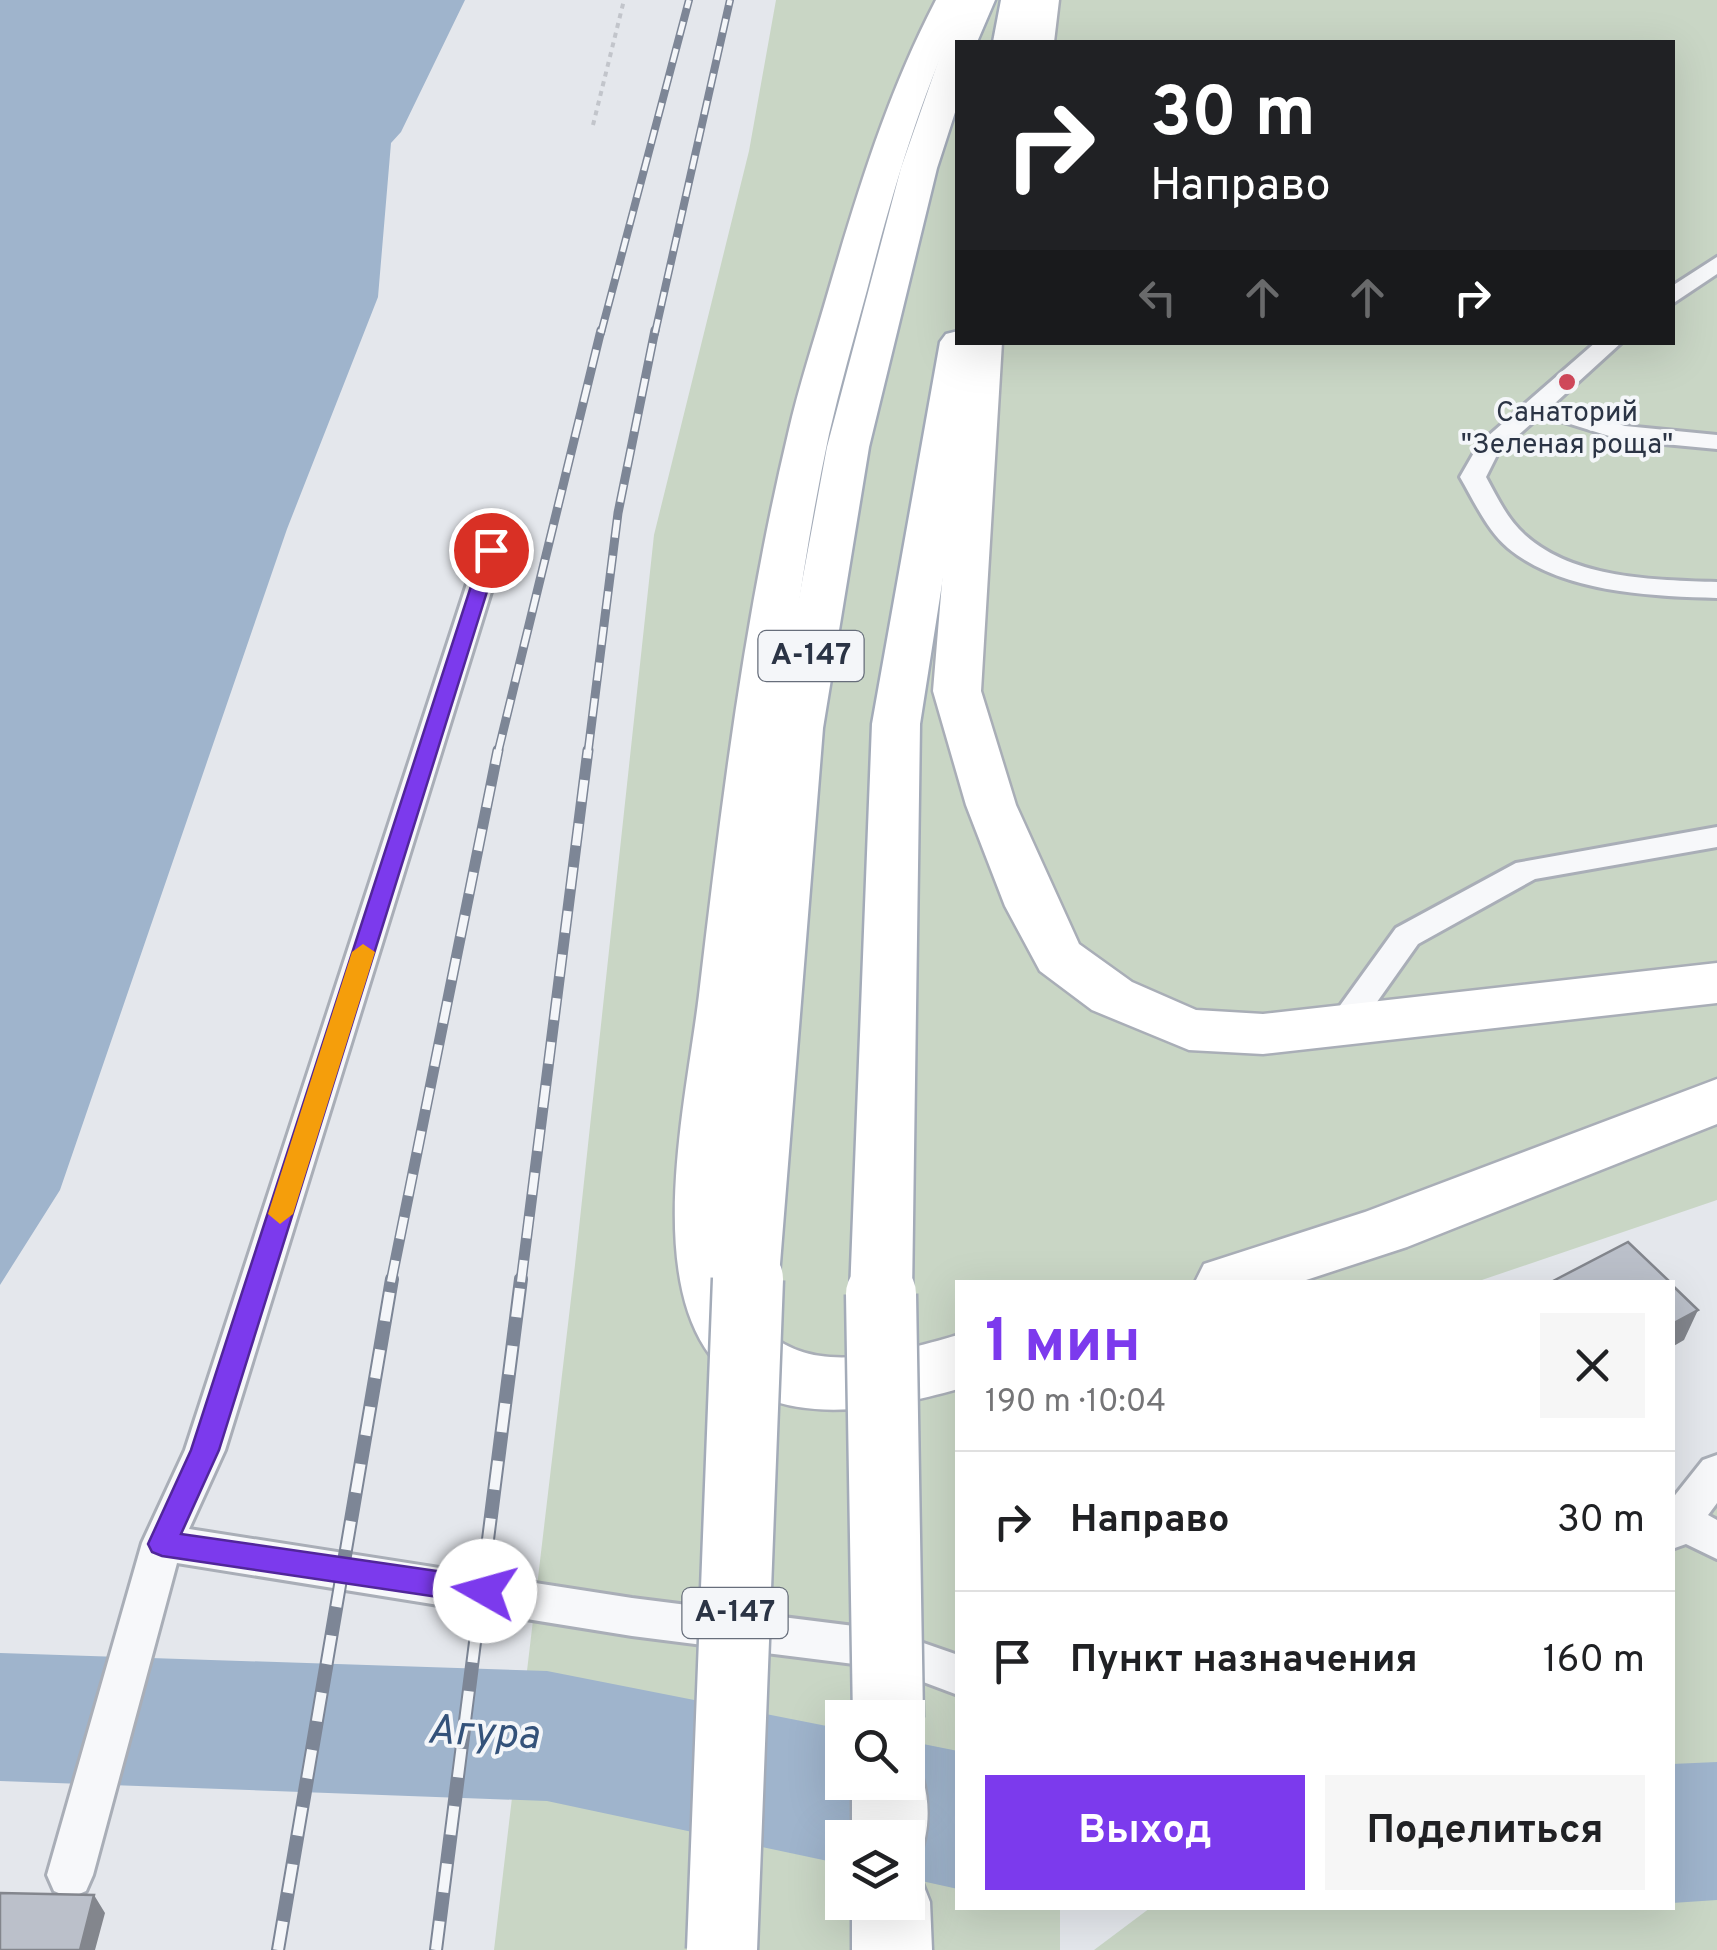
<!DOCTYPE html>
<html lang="ru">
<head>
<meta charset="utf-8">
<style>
  body { margin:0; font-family:Overpass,sans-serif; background:#f6f6f6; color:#202124; height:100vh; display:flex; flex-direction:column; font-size:38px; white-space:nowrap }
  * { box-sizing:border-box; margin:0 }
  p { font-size:32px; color:#757577 }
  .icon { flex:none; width:55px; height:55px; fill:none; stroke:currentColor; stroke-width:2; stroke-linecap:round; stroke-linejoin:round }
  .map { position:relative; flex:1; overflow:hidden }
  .sheet { position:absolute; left:955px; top:1280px; width:720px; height:630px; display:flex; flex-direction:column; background:#fff; border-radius:0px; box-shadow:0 10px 40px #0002 }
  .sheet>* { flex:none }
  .banner { position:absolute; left:955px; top:40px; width:720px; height:305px; border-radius:0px; box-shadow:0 10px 40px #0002; background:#202124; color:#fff; overflow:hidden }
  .fabs { position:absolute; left:825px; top:1700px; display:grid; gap:20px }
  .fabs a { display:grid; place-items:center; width:100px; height:100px; border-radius:0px; background:#fff; box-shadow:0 10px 40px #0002; font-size:50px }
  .pin { position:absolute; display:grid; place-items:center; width:85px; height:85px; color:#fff; margin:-42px; border:5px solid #fff; border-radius:50%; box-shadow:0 2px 10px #0007 }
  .me { position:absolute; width:110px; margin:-55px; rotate:277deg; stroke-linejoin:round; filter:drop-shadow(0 0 8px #0008) }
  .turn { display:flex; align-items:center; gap:35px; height:210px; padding:0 30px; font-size:45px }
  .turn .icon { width:130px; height:130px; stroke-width:2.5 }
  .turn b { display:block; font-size:70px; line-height:85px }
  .lanes { display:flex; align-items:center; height:95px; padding:0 30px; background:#0003; justify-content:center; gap:50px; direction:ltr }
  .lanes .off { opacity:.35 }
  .round { display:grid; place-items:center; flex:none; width:105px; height:105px; border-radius:0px; background:#f6f6f6 }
  .overview { display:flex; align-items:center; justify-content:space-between; height:170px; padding:0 30px }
  h1 { font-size:60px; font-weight:700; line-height:75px; color:#7c3aed }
  .primary-button { display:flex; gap:20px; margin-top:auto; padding:20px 30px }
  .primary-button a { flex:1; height:115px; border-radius:0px; background:#7c3aed; color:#fff; font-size:40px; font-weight:700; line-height:115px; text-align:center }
  .primary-button a+a { background:#f6f6f6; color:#202124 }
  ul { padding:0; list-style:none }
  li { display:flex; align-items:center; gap:30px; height:140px; padding:0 30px; border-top:2px solid #e0e0e0 }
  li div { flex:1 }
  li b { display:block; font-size:38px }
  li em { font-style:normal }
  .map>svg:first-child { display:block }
  .green { fill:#c9d6c5; fill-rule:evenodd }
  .water { fill:#9fb4cc }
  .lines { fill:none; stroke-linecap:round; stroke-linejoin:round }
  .river { fill:#9fb4cc; fill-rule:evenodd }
  .lane-casing { stroke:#a9aeb7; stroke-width:6 }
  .secondary-casing { stroke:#a9aeb7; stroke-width:5 }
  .primary-casing { stroke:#a3abb8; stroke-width:5 }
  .path { stroke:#c2c5cb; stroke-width:4; stroke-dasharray:5 5; stroke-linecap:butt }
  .lane { fill:#f7f8fa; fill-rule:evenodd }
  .secondary { fill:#fff; fill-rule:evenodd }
  .primary { fill:#fff; fill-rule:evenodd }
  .rail-far3-casing { stroke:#7d8696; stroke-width:8 }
  .rail-far2-casing { stroke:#7d8696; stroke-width:9 }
  .rail-far1-casing { stroke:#7d8696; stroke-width:11 }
  .rail-casing { stroke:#7d8696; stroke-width:14 }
  .rail-far3 { stroke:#f4f6f9; stroke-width:5; stroke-dasharray:14; stroke-linecap:butt }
  .rail-far2 { stroke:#f4f6f9; stroke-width:6; stroke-dasharray:18; stroke-linecap:butt }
  .rail-far1 { stroke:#f4f6f9; stroke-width:8; stroke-dasharray:22; stroke-linecap:butt }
  .rail { stroke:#f4f6f9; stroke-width:10; stroke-dasharray:29; stroke-linecap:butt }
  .primary-bridge-far1-casing { stroke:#a3abb8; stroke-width:60; stroke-linecap:butt }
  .primary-bridge-casing { stroke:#a3abb8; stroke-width:75; stroke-linecap:butt }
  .primary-bridge-far1 { stroke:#fff; stroke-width:55 }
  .primary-bridge { stroke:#fff; stroke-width:70 }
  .shaded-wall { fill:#83868d }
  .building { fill:#bbc0ca; stroke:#83868d; stroke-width:2.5 }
  .route { fill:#7c3aed; stroke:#51269a; stroke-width:2.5 }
  .slow { fill:#f59e0b }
  .poi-dot { fill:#d1495b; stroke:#f4f6f9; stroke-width:4 }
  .labels { text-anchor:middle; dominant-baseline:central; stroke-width:8; stroke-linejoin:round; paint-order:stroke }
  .far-poi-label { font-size:28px; fill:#2b3445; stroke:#f4f6f9 }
  .shield { fill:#f4f6f9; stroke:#676e7b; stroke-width:2.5 }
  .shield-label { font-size:30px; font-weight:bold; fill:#2b3445 }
  .near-water-label { font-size:42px; font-style:italic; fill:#34527a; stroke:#f4f6f9 }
</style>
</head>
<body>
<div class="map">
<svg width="1717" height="1950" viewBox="0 0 1717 1950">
  <rect width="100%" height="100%" fill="#e4e7ec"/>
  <path class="green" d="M776,0H1717V1200L1476,1282H958V1908H1060V1950H494L575,1265L654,535L749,151ZM958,42H1672V342H958ZM842,1718H908V1782H842ZM842,1838H908V1902H842Z
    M1717,1475V1950H1094L1150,1908H1672L1673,1509Z"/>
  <path class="water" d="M0,0H465L401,132L391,143L378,297L287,529L60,1190L0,1285Z"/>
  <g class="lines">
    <path class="river" d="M0,1653L547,1671L842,1729V1782H908V1741L958,1751V1889L908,1878V1838H842V1864L547,1801L0,1781Z
      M1717,1762V1900L1672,1903V1764Z"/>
    <g class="lane-casing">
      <path id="lane" d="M1717,257V274L1672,304V286Z
        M1596,342H1622L1554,404L1625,426L1717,435V449L1622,440L1541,415L1498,453L1486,477C1497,497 1507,519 1525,535C1574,579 1654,580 1717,582V598C1650,596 1562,593 1508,548C1487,530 1474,501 1460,477L1479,444Z
        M491,542L504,550L225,1450L189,1529L632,1598L886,1630L958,1655V1695L886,1668L632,1636L177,1563L93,1875L86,1891L70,1898L54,1891L47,1875L142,1543L185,1450L478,550Z
        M1717,827V847L1535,879L1418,944L1355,1033L1343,1037L1331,1033L1326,1025L1396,928L1516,863Z
        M1717,1455V1503L1708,1515L1717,1520V1559L1686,1544L1672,1549V1499L1703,1460Z"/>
    </g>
    <g class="secondary-casing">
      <path id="secondary" d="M936,0H966C921,93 893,190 867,290C854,338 840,386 829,434C788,627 772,824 752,1019C745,1083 719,1265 754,1316C799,1383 894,1353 958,1335V1389C876,1412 759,1434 705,1348C648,1259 687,1095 699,995C721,807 744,618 788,434C799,385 815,338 829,289C858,190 888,92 936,0Z
        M1029,0H1059L1054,42H1022Z
        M962,342H1002L981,691L1016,805L1079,944L1132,982L1196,1010L1263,1014L1717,963V1003L1263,1054L1189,1050L1092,1010L1040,971L1005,906L966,805L933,691Z
        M1717,1079V1124L1407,1247L1300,1282H1195L1204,1264L1365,1212Z"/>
    </g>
    <g class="primary-casing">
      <path id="primary" d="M965,0H995L977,42H958V103L937,168L869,447L823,728L779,1276L770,1294L748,1301L726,1294L717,1276L775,728L827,447L901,168L945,42Z
        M1001,0H1031L1025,42H993Z
        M958,331V342H980L920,724L912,1294L903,1312L881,1319L859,1312L850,1294L872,724L940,342L946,334Z
        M908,1753L915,1757C931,1793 932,1828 917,1864L908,1868V1838H852V1782H908Z
        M908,1870L919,1874L930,1902L932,1950H852V1902H908Z"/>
    </g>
    <path class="path" d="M593,125L624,0"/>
    <use href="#lane" class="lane"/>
    <use href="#secondary" class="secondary"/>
    <use href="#primary" class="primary"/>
    <g class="rail-far3-casing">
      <path id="rail-far3" d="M601,333L689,0
        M655,333L730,0"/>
    </g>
    <g class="rail-far2-casing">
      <path id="rail-far2" d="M498,752L601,330
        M588,752L618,513L655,330"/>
    </g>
    <g class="rail-far1-casing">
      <path id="rail-far1" d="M391,1282L498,750
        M521,1282L588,750"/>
    </g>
    <g class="rail-casing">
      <path id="rail" d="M278,1950L392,1279
        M436,1950L521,1279"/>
    </g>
    <use href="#rail-far3" class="rail-far3"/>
    <use href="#rail-far2" class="rail-far2"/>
    <use href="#rail-far1" class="rail-far1"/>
    <use href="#rail" class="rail"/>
    <g class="primary-bridge-far1-casing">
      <path id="primary-bridge-far1" d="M748,1282V1276"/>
    </g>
    <g class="primary-bridge-casing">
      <path id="primary-bridge" d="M881,1294L888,1718
        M722,1950L748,1279"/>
    </g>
    <use href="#primary-bridge-far1" class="primary-bridge-far1"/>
    <use href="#primary-bridge" class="primary-bridge"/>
  </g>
  <path class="shaded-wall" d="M1698,1310L1684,1340L1672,1347V1324Z
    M94,1895L105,1913L95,1950H80Z"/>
  <path class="building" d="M1628,1242L1670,1282L1553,1281Z
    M1672,1285L1698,1310L1672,1324Z
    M0,1893L94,1895L80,1950H0Z"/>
  <path class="route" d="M484,546L500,550L219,1450L181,1534L485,1578L496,1581L500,1591L496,1600L485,1604L162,1556L152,1552L148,1544L191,1450Z"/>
  <path class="slow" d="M363,944L375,952L293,1214L280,1224L268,1214L352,952Z"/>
  <circle class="poi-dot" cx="1567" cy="382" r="10"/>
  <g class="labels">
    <g class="far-poi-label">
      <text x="1567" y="414">Санаторий<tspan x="1567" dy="32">"Зеленая роща"</tspan></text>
    </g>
    <g class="shield">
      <rect x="758.5" y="631" width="105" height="50" rx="8"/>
      <rect x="682.5" y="1588" width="105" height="50" rx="8"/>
    </g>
    <g class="shield-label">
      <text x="811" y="656">А-147</text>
      <text x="735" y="1613">А-147</text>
    </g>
    <g class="near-water-label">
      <text transform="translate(483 1735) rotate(3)">Агура</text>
    </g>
  </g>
</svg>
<div class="fabs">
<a><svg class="icon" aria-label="search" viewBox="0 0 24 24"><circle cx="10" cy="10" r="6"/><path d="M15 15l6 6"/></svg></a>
<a><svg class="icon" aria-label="layers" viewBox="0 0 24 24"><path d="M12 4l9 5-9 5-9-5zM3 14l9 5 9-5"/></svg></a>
</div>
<div class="pin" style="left:491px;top:550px;background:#d93025"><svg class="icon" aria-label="arrive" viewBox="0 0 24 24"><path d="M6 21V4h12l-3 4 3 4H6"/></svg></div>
<svg class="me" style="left:485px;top:1591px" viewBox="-20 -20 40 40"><circle r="19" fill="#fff"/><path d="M0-13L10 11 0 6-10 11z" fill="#7c3aed"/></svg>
<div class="banner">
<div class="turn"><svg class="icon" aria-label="right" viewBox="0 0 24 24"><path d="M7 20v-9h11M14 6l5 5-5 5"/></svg><div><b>30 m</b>Направо</div></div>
<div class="lanes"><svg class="icon off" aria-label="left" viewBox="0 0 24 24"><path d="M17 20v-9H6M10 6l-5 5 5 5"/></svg><svg class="icon off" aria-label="ahead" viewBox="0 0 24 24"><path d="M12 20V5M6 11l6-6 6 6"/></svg><svg class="icon off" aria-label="ahead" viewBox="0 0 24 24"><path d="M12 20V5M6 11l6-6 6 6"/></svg><svg class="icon" aria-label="right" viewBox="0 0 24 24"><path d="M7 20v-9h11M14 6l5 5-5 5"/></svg></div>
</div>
<section class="sheet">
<div class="overview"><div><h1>1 мин</h1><p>190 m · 10:04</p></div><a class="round"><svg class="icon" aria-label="close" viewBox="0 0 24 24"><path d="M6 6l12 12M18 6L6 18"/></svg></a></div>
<ul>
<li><svg class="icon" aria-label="right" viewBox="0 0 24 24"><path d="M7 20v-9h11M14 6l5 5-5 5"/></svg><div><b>Направо</b></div><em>30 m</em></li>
<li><svg class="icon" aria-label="arrive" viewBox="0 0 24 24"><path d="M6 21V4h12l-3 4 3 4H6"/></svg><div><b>Пункт назначения</b></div><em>160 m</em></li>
</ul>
<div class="primary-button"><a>Выход</a><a>Поделиться</a></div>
</section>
</div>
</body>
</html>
